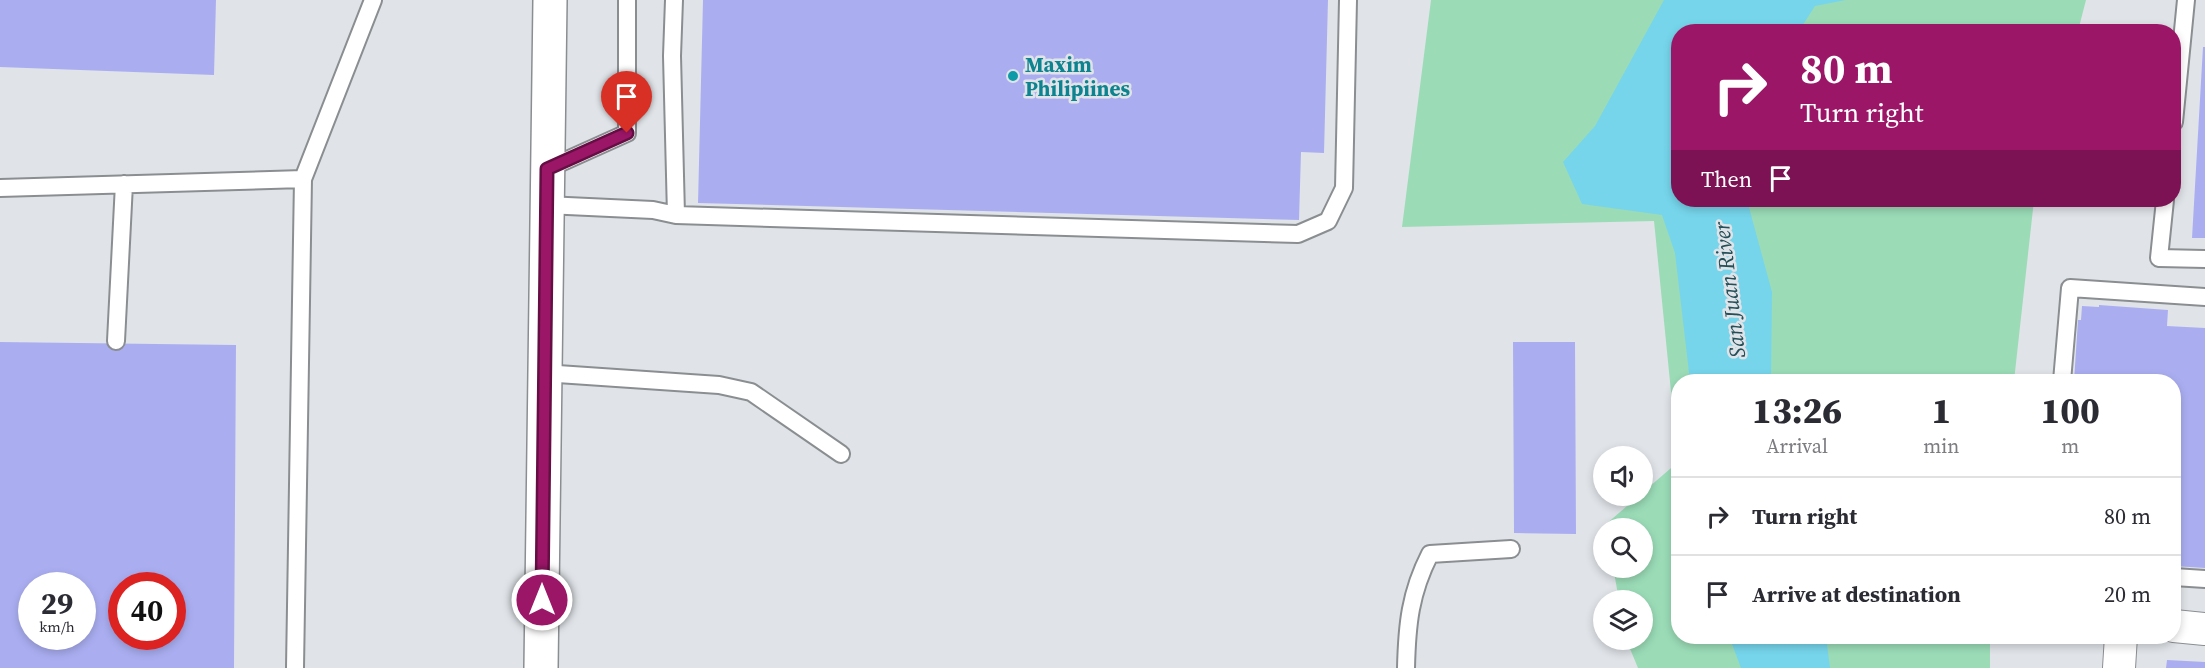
<!DOCTYPE html>
<html lang="en">
<head>
<meta charset="utf-8">
<style>
  body { margin:0; font-family:"Source Serif 4",serif; background:#f2f2f3; color:#2b2b33; height:100vh; display:flex; flex-direction:column; font-size:22px; white-space:nowrap }
  * { box-sizing:border-box; margin:0 }
  p { font-size:20px; color:#7c7c81 }
  .icon { flex:none; width:33px; height:33px; fill:none; stroke:currentColor; stroke-width:2; stroke-linecap:round; stroke-linejoin:round }
  .map { position:relative; flex:1; overflow:hidden }
  .sheet { position:absolute; left:1671px; top:374px; width:510px; height:270px; display:flex; flex-direction:column; background:#fff; border-radius:24px; box-shadow:0 3px 9px #0003 }
  .sheet>* { flex:none }
  .banner { position:absolute; left:1671px; top:24px; width:510px; height:183px; border-radius:24px; box-shadow:0 3px 9px #0003; background:#9c1668; color:#fff; overflow:hidden }
  .tools { position:absolute; left:1593px; top:446px; display:grid; gap:12px }
  .tools a { display:grid; place-items:center; width:60px; height:60px; border-radius:50%; background:#fff; box-shadow:0 3px 9px #0003; font-size:30px }
  .speed { position:absolute; left:18px; top:572px; display:flex; gap:12px; font-size:30px; font-weight:700; text-align:center }
  .speed>* { display:grid; place-content:center; width:78px; height:78px; border-radius:50%; background:#fff; box-shadow:0 3px 9px #0003; line-height:1 }
  .speed small { font-size:15px; font-weight:400 }
  .speed .limit { border:9px solid #d22; background:#fff; color:#111 }
  .pin { position:absolute; display:grid; place-items:center; width:51px; height:51px; color:#fff; margin:-62px -26px; border-radius:50% 50% 50% 0; rotate:-45deg; box-shadow:0 0 6px #0007 }
  .pin .icon { rotate:45deg }
  .me { position:absolute; width:66px; margin:-33px; rotate:0deg; stroke-linejoin:round; filter:drop-shadow(0 0 4px #0008) }
  .turn { display:flex; align-items:center; gap:21px; height:126px; padding:0 30px; font-size:27px }
  .turn .icon { width:78px; height:78px; stroke-width:2.5 }
  .turn b { display:block; font-size:42px; line-height:51px }
  .then { display:flex; align-items:center; height:57px; padding:0 30px; background:#0003; gap:12px; font-size:22px }
  .eta { display:flex; justify-content:space-evenly; align-items:center; height:102px; text-align:center }
  .eta b { font-size:36px; font-weight:800; line-height:42px }
  ul { padding:0; list-style:none }
  li { display:flex; align-items:center; gap:18px; height:78px; padding:0 30px; border-top:2px solid #e1e1e2 }
  li div { flex:1 }
  li b { display:block; font-size:22px }
  li em { font-style:normal }
  .map>svg:first-child { display:block }
  .green { fill:#9bdcb7 }
  .water { fill:#76d5eb }
  .building { fill:#aaaef1; fill-rule:evenodd }
  .lines { fill:none; stroke-linecap:round; stroke-linejoin:round }
  .service-casing { stroke:#8a8e91; stroke-width:20 }
  .minor-casing { stroke:#8a8e91; stroke-width:34 }
  .tertiary-casing { stroke:#8a8e91; stroke-width:36 }
  .service { stroke:#fff; stroke-width:16 }
  .minor { stroke:#fff; stroke-width:32 }
  .tertiary { stroke:#fff; stroke-width:33 }
  .route-casing { stroke:#650e44; stroke-width:15 }
  .route { stroke:#9c1668; stroke-width:10 }
  .culture-dot { fill:#0f9aa8; stroke:#e0e4e8; stroke-width:2 }
  .labels { text-anchor:middle; dominant-baseline:central; stroke-width:5; stroke-linejoin:round; paint-order:stroke }
  .culture-label { font-size:21px; font-weight:bold; fill:#0d838f; stroke:#e0e4e8; text-anchor:start }
  .water-label { font-size:22px; font-style:italic; fill:#244f58; stroke:#e0e4e8 }
</style>
</head>
<body>
<div class="map">
<svg width="2205" height="668" viewBox="0 0 2205 668">
  <rect width="100%" height="100%" fill="#e0e4e8"/>
  <path class="green" d="M1431,0H2086L2078,31L1678,32V200H2034L2014,381H1678V636H1990V668H1638L1626,639H1642V600H1619L1613,567H1642V528H1606L1605,525L1678,462L1654,221L1402,227Z"/>
  <path class="water" d="M1664,0H1846L1815,6L1799,31L1678,32V200H1747L1772,292L1771,381H1690L1675,253L1662,215L1582,204L1563,162L1595,126Z
    M1729,636H1826L1830,668H1741Z"/>
  <path class="building" d="M0,0H216L214,75L0,67Z
    M703,0H1328L1324,153L1301,152L1299,220L698,203Z
    M2203,47H2205V238H2192Z
    M2099,305L2168,310L2167,326L2205,328V568L2174,566V381H2074L2078,320H2081L2082,306L2099,307Z
    M0,342L236,345L234,668H0ZM32,585H82V636H32ZM122,585H172V636H122Z
    M1513,342H1575L1576,534L1514,533Z
    M2167,660L2205,662V668H2166Z"/>
  <g class="lines">
    <g class="service-casing">
      <path id="service" d="M674,0L672,56L676,215L1298,234L1328,221L1344,188L1348,0
        M2174,122L2186,0
        M547,169L627,133V0
        M0,188L303,179L373,0
        M2165,200L2159,258L2205,259
        M546,205L653,210L676,215
        M116,341L124,184
        M543,373L719,385L751,392L841,454
        M2062,381L2070,288L2205,297
        M2174,577L2205,579
        M295,668L303,179
        M1406,668C1407,625 1410,593 1430,554L1511,549"/>
    </g>
    <g class="minor-casing">
      <path id="minor" d="M2174,626L2205,629
        M2119,668L2121,636"/>
    </g>
    <g class="tertiary-casing">
      <path id="tertiary" d="M541,668L550,0"/>
    </g>
    <use href="#service" class="service"/>
    <use href="#minor" class="minor"/>
    <use href="#tertiary" class="tertiary"/>
  </g>
  <g class="lines">
    <g class="route-casing">
      <path id="route" d="M542,600L547,169L627,133"/>
    </g>
    <use href="#route" class="route"/>
  </g>
  <circle class="culture-dot" cx="1013" cy="76" r="6"/>
  <g class="labels">
    <g class="culture-label">
      <text x="1025" y="64">Maxim<tspan x="1025" dy="24">Philipiines</tspan></text>
    </g>
    <g class="water-label">
      <text transform="translate(1729 290) rotate(-97)">San Juan River</text>
    </g>
  </g>
</svg>
<div class="tools">
<a><svg class="icon" aria-label="sound" viewBox="0 0 24 24"><path d="M4 9h4l5-4v14l-5-4H4zM17 9q2 3 0 6"/></svg></a>
<a><svg class="icon" aria-label="search" viewBox="0 0 24 24"><circle cx="10" cy="10" r="6"/><path d="M15 15l6 6"/></svg></a>
<a><svg class="icon" aria-label="layers" viewBox="0 0 24 24"><path d="M12 4l9 5-9 5-9-5zM3 14l9 5 9-5"/></svg></a>
</div>
<div class="speed"><div>29<small>km/h</small></div><div class="limit">40</div></div>
<div class="pin" style="left:627px;top:133px;background:#d93025"><svg class="icon" aria-label="arrive" viewBox="0 0 24 24"><path d="M6 21V4h12l-3 4 3 4H6"/></svg></div>
<svg class="me" style="left:542px;top:600px" viewBox="-20 -20 40 40"><circle r="17" fill="#9c1668" stroke="#fff" stroke-width="3"/><path d="M0-11L8 9 0 5-8 9z" fill="#fff"/></svg>
<div class="banner">
<div class="turn"><svg class="icon" aria-label="right" viewBox="0 0 24 24"><path d="M7 20v-9h11M14 6l5 5-5 5"/></svg><div><b>80 m</b>Turn right</div></div>
<div class="then">Then<svg class="icon" aria-label="arrive" viewBox="0 0 24 24"><path d="M6 21V4h12l-3 4 3 4H6"/></svg></div>
</div>
<section class="sheet">
<div class="eta">
<div><b>13:26</b><p>Arrival</p></div>
<div><b>1</b><p>min</p></div>
<div><b>100</b><p>m</p></div>
</div>
<ul>
<li><svg class="icon" aria-label="right" viewBox="0 0 24 24"><path d="M7 20v-9h11M14 6l5 5-5 5"/></svg><div><b>Turn right</b></div><em>80 m</em></li>
<li><svg class="icon" aria-label="arrive" viewBox="0 0 24 24"><path d="M6 21V4h12l-3 4 3 4H6"/></svg><div><b>Arrive at destination</b></div><em>20 m</em></li>
</ul>
</section>
</div>
</body>
</html>
